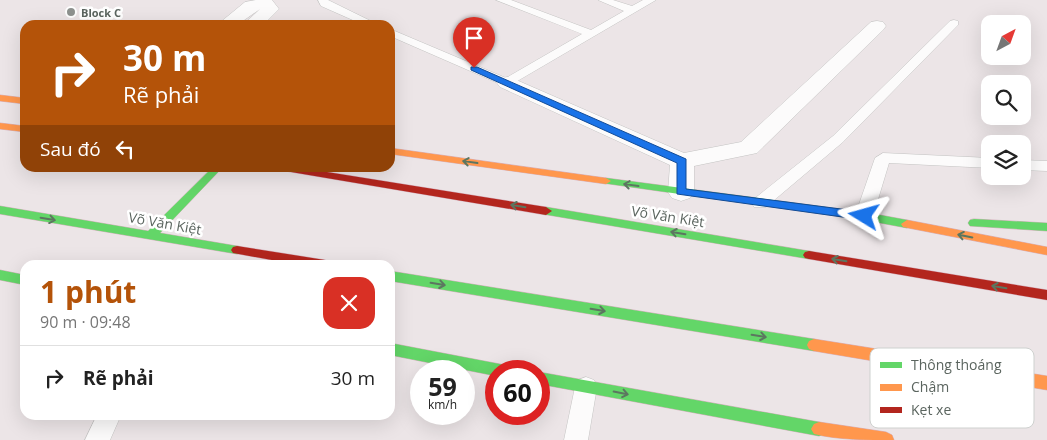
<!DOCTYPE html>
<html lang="vi">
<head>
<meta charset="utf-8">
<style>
  body { margin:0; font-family:"Open Sans",sans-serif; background:#f6f6f6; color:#222; height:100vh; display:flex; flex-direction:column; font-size:19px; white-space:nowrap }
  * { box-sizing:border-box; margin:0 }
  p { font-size:16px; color:#767676 }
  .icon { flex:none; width:28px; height:28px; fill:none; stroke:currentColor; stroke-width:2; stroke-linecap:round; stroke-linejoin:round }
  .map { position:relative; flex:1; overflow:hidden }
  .side { position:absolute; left:20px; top:260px; width:375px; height:160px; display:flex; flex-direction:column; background:#fff; border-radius:15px; box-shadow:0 5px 20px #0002 }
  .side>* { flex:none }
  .guide { position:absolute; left:20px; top:20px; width:375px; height:152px; border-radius:15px; box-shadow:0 5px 20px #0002; background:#b45309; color:#fff; overflow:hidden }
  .needle { width:32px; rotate:41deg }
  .buttons { position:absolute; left:981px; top:15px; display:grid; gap:10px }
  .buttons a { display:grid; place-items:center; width:50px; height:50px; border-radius:10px; background:#fff; box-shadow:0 5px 20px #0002; font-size:25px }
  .speed { position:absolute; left:410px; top:360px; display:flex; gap:10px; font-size:25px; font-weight:700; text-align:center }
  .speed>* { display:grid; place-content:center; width:65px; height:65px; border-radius:50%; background:#fff; box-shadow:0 5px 20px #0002; line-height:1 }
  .speed small { font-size:12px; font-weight:400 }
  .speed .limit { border:8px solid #d22; background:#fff; color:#111 }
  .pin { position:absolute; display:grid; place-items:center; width:42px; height:42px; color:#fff; margin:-51px -21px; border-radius:50% 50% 50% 0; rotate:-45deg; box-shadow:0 0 5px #0007 }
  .pin .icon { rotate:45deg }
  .me { position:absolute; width:55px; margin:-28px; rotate:278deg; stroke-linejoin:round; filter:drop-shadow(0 0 4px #0008) }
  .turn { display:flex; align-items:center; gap:18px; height:105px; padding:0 20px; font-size:22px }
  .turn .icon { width:65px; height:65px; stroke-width:2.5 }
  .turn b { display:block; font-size:35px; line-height:42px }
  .then { display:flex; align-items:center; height:48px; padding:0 20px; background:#0003; gap:10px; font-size:19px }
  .round { display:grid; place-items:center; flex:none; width:52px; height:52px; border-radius:15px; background:#f6f6f6 }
  .head { display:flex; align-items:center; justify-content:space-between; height:85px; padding:0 20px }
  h1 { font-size:30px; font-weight:700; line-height:38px; color:#b45309 }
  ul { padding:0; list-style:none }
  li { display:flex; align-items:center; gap:15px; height:65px; padding:0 20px; border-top:1px solid #e0e0e0 }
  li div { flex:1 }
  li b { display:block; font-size:19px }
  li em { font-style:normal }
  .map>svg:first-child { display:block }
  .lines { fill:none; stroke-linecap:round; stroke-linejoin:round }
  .lane-casing { stroke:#c4c4c3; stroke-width:1 }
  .street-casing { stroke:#c4c4c3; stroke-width:1 }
  .fast-casing { stroke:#d6b1be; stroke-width:1 }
  .slow-casing { stroke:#d6b1be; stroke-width:1 }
  .jam-casing { stroke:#d6b1be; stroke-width:1 }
  .lane { fill:#fcfbfb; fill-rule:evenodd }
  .street { fill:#fcfbfb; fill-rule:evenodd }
  .fast { fill:#63d668; fill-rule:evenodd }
  .slow { fill:#ff974d; fill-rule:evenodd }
  .jam { fill:#b3261e; fill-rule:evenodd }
  .oneway { stroke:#5c7660 }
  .route { fill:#1a73e8; stroke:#114b97 }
  .poi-dot { fill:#8e928f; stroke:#fff; stroke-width:2 }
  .labels { text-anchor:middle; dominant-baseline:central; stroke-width:5; stroke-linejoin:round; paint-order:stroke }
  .far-poi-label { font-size:11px; font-weight:bold; fill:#5b655f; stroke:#fff; text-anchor:start }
  .street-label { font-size:14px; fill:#5b655f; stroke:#fff }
  .key { fill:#fff; stroke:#ced1cf; stroke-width:1 }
  .key-label { font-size:14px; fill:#5b655f }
</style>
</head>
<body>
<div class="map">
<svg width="1047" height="440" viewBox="0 0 1047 440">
  <rect width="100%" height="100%" fill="#ece5e7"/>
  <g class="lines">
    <g class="lane-casing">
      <path id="lane" d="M318,0H328L379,25H364L321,6Z
        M496,0H511L591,30L624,11L598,0H613L632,6L643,0H656L507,87L390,36V29L506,78L582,34Z
        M954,20L958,21V25L843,142L766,207H754L752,203L754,199L833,136L950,21Z
        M883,153L990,158V168L889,163L873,216L870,220L864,222L858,220L855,216L875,158Z
        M1022,160L1047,161V171L1022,170Z
        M586,377L594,380L597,387L588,440H564L575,387L578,380Z
        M97,415H121L110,440H85Z"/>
    </g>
    <g class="street-casing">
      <path id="street" d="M256,0H272L279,9L263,25H243L260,9L237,25H217L245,2Z
        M877,21L883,22L886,26L883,30L757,153L694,166V192L690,198L681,201L672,198L668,192L670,165L500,87L497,83L500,79L507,77L514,79L684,153L741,142L871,22Z"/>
    </g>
    <g class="fast-casing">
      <path id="fast" d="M212,168H222L160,233L237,246L241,247L243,250L241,253L237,254L0,214V206L148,231Z
        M606,178L864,212L907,220L913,224L907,228L864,220L602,183L601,181Z
        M546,207L809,251L813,252L815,255L813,258L809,259L542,214L540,211L542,208Z
        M974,219L1047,223V231L970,226L968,223L970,220Z
        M0,270L25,275V285L0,280Z
        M390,271L814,339L819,341L821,345L819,349L814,351L390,281Z
        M390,343L505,365L510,367L512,371H496V376L390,355Z
        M539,372L819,422L824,424L827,429L824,434L819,436L539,384Z"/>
    </g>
    <g class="slow-casing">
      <path id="slow" d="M0,95L25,98V104L0,101Z
        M0,123L25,126V132L0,129Z
        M390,148L606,178L611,181L606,184L390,154Z
        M907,220L1047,247V255L903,227L901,224Z
        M814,339L1047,376V390L814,351L809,349L807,345L809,341Z
        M819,422L886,432L892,435L894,440C868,440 838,440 814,434L811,429L814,424Z"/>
    </g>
    <g class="jam-casing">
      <path id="jam" d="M280,168H302L546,207L552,211L546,215L285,171Z
        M237,246L325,260L329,262L331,265H299L233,253L231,250L233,247Z
        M809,251L1047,290V300L809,259L805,258L803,255L805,252Z"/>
    </g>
    <use href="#lane" class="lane"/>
    <use href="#street" class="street"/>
    <use href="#fast" class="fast"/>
    <use href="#slow" class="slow"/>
    <use href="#jam" class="jam"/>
  </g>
  <defs><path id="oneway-shaft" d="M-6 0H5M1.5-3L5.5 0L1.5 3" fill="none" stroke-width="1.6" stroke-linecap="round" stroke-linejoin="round" transform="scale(1.25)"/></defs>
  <g class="oneway">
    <use href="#oneway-shaft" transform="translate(470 162) rotate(-172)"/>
    <use href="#oneway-shaft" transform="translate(631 185) rotate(-172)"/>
    <use href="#oneway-shaft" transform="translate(518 206) rotate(-171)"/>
    <use href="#oneway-shaft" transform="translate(48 219) rotate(10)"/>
    <use href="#oneway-shaft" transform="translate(678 233) rotate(-171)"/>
    <use href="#oneway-shaft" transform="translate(965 236) rotate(-169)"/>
    <use href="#oneway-shaft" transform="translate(839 260) rotate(-171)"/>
    <use href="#oneway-shaft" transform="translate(438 284) rotate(9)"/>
    <use href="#oneway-shaft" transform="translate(999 287) rotate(-171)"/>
    <use href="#oneway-shaft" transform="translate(598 310) rotate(9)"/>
    <use href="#oneway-shaft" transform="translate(759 336) rotate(9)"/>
    <use href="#oneway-shaft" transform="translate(621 393) rotate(11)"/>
  </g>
  <path class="route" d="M471,67H477L686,159V189L864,212L869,216L864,220L677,194V163L471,70Z"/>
  <circle class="poi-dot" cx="71" cy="12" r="5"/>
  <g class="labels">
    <g class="far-poi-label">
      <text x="81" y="12">Block C</text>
    </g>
    <g class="street-label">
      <text transform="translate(668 216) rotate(9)">Võ Văn Kiệt</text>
      <text transform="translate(165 223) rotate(10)">Võ Văn Kiệt</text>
    </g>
  </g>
  <rect x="870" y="348" width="164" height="80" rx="8" class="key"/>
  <rect x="880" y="362" width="22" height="6" fill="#63d668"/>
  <rect x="880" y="384" width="22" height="7" fill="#ff974d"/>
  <rect x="880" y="407" width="22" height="6" fill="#b3261e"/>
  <g class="key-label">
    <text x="911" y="370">Thông thoáng</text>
    <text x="911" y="392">Chậm</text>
    <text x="911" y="415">Kẹt xe</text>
  </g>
</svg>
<div class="buttons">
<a><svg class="needle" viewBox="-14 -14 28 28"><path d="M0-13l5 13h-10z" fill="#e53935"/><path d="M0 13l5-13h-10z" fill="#767676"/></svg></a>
<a><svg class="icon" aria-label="search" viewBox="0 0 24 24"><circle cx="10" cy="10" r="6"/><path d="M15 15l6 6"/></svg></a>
<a><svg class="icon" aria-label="layers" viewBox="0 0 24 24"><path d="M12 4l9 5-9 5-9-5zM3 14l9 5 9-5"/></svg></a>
</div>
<div class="speed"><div>59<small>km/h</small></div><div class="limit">60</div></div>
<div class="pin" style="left:474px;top:68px;background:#d93025"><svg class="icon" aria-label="arrive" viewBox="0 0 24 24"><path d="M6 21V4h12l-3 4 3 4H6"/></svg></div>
<svg class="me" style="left:864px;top:216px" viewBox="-20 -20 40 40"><path d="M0-17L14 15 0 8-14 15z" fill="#1a73e8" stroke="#fff" stroke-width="4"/></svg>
<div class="guide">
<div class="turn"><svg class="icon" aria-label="right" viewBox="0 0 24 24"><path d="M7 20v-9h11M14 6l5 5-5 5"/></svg><div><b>30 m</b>Rẽ phải</div></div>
<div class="then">Sau đó<svg class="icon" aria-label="left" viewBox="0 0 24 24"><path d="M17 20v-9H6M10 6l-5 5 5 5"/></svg></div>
</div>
<section class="side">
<div class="head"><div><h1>1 phút</h1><p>90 m · 09:48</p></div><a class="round" style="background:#d93025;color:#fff"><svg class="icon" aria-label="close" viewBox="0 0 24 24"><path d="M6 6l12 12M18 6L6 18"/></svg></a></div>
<ul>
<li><svg class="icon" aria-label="right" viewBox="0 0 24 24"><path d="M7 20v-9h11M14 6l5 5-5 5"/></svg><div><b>Rẽ phải</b></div><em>30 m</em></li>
</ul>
</section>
</div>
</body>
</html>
